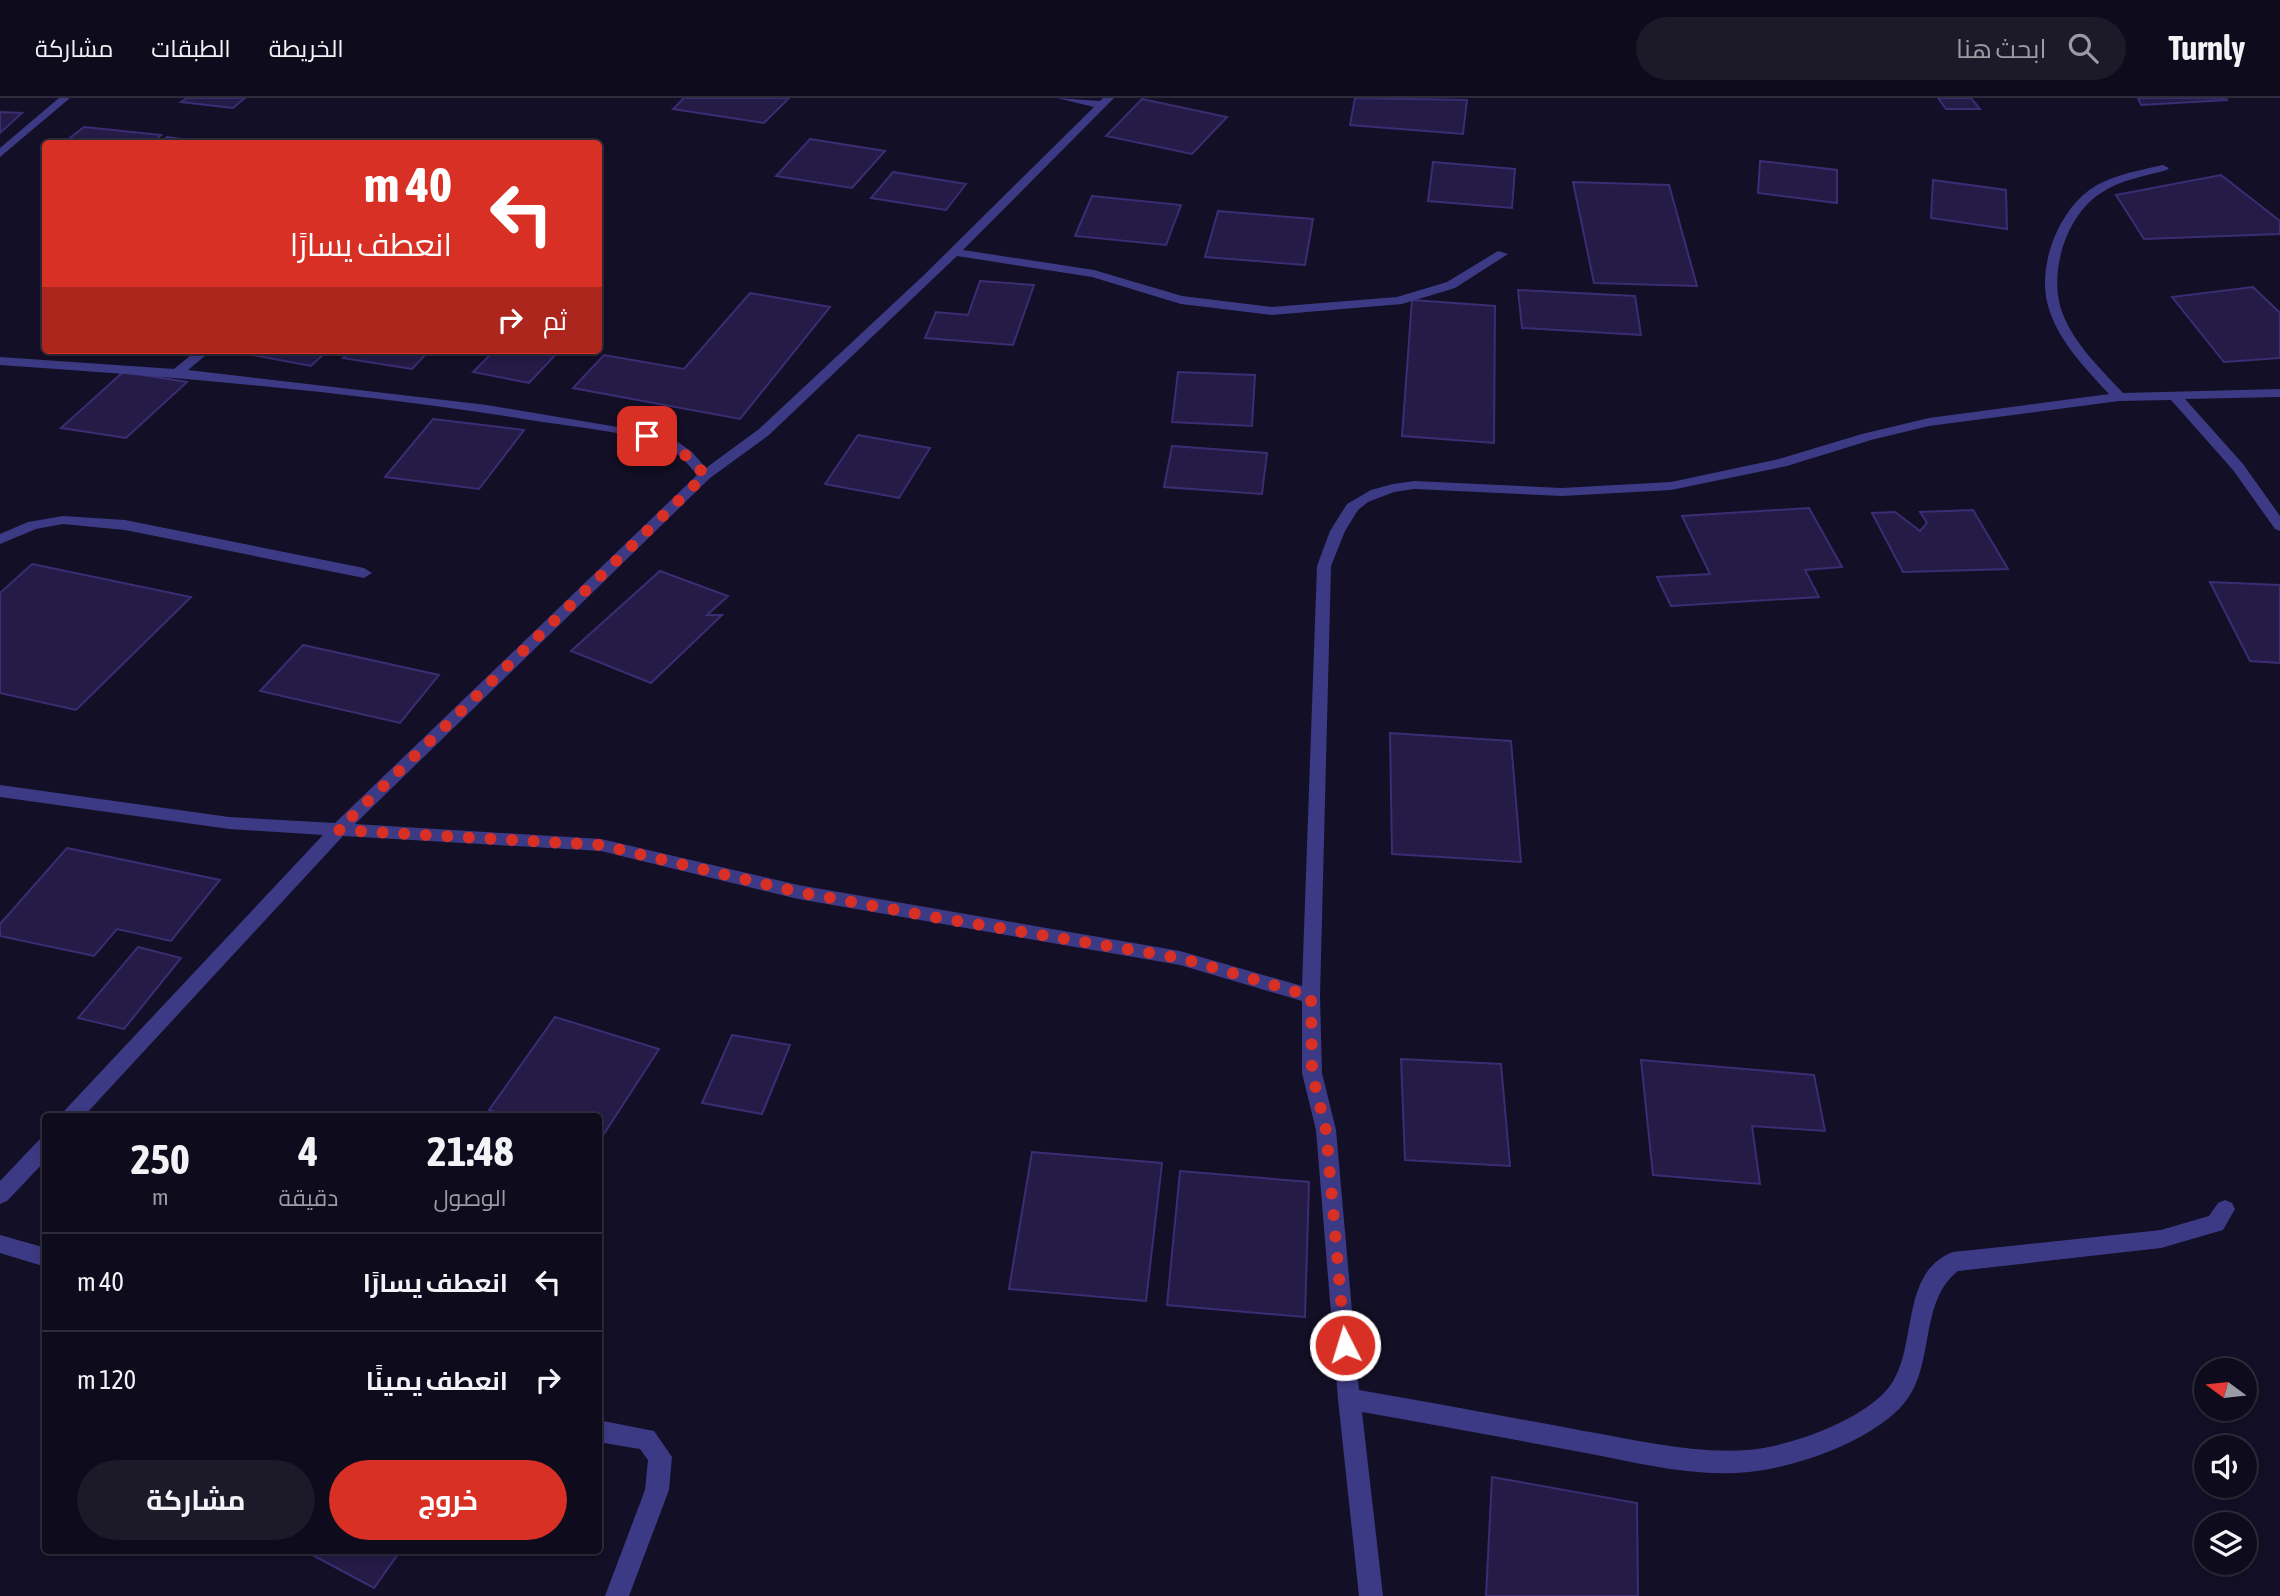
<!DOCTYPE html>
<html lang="ar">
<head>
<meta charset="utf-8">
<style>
  body { margin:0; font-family:"Asap Condensed",Cairo,sans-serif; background:#1c1929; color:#f1f3f6; direction:rtl; height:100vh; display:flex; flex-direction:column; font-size:26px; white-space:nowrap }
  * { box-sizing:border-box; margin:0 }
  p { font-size:23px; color:#9b9ba3 }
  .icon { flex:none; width:38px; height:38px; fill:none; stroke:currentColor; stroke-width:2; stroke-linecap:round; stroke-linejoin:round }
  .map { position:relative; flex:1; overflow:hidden; direction:ltr }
  .sheet { position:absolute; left:42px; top:1015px; width:560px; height:441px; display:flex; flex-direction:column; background:#0e0b1c; border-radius:7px; box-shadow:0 4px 10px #0003,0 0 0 2px #2e2b3b; direction:rtl }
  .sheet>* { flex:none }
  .banner { position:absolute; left:42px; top:42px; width:560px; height:214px; border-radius:7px; box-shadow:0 4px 10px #0003,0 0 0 2px #2e2b3b; direction:rtl; background:#d93025; color:#fff; overflow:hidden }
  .needle { width:46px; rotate:285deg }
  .buttons { position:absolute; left:2194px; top:1260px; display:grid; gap:14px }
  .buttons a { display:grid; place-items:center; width:63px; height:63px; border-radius:50%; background:#0e0b1c; box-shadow:0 4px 10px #0003,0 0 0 2px #2e2b3b; font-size:35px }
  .pin { position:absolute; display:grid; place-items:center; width:60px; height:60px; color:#fff; margin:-30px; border-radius:14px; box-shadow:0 4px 10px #0006 }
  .me { position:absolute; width:77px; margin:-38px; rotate:355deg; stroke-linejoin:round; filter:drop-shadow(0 0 5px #0008) }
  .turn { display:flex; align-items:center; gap:24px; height:147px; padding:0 35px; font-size:32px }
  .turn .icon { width:91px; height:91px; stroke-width:2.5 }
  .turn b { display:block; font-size:49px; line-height:60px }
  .then { display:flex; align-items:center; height:66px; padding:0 35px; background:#0003; gap:14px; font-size:26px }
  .eta { display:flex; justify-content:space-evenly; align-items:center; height:119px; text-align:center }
  .eta b { font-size:42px; font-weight:700; line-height:49px }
  .action { display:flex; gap:14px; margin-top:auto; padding:14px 35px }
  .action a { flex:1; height:80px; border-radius:42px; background:#d93025; color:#fff; font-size:28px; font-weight:700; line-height:80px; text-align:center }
  .action a+a { background:#1c1929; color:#f1f3f6 }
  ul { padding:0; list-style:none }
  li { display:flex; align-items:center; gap:21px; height:98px; padding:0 35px; border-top:2px solid #2e2b3b }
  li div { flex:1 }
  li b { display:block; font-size:26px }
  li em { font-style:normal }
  header { display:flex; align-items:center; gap:42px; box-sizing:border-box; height:98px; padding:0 35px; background:#0e0b1c; border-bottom:2px solid #2e2b3b }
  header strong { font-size:33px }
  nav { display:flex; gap:38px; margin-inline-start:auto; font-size:24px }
  .search { width:490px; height:63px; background:#1c1929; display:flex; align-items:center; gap:18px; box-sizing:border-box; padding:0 24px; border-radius:38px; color:#9b9ba3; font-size:26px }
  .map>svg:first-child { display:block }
  .building { fill:#241b47; stroke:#3b2d73; stroke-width:2 }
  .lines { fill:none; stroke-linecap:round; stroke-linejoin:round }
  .minor { fill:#3d3a85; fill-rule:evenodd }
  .route { stroke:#d93025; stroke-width:12; stroke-dasharray:0 21.6 }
</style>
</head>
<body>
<header>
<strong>Turnly</strong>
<div class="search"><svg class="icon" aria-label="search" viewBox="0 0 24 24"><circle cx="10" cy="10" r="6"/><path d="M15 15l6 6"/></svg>ابحث هنا</div>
<nav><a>الخريطة</a><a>الطبقات</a><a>مشاركة</a></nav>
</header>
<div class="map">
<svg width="2280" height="1498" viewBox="0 0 2280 1498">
  <rect width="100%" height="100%" fill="#130f26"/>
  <path class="building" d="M187,0H245L233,10L181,4Z
    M684,0H789L764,25L673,11Z
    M1355,0L1467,2L1463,36L1350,27Z
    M1938,0H1971L1980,11H1946Z
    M2138,0H2226L2227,2L2141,7Z
    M1142,1L1227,19L1192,56L1106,38Z
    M0,14L22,15L0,35Z
    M84,29L161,37L151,46H62Z
    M167,39L219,46H159Z
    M810,41L885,53L852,90L776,78Z
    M1760,63L1837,72V105L1758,95Z
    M1433,64L1515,71L1512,110L1428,103Z
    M893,74L966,86L946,112L871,100Z
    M2221,77L2280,123V136L2144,141L2116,97Z
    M1933,82L2006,92L2007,131L1931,120Z
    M1573,84L1669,87L1697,188L1594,185Z
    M1092,98L1181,107L1166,147L1075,138Z
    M1218,113L1313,121L1305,167L1205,159Z
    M980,183L1034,187L1013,247L925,240L936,214L968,217Z
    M2253,189L2280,215V260L2224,264L2172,199Z
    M1518,192L1635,198L1641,237L1522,230Z
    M750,195L830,209L740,321L573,290L604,257L684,271Z
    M1412,202L1495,208L1494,345L1402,338Z
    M233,252H328L311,268L231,253Z
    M351,252H430L412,271L343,260Z
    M495,252H552L559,253L529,285L473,274Z
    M123,274L187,284L126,340L61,330Z
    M1178,274L1255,277L1252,328L1172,324Z
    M433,321L524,332L479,391L385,379Z
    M858,337L930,350L899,400L825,386Z
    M1172,348L1267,355L1262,396L1164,389Z
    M1809,410L1842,469L1805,472L1819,499L1671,508L1657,479L1710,476L1682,418Z
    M1973,412L2008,471L1903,474L1872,415L1895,414L1920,433L1927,425L1920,414Z
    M32,466L191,499L76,612L0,595V495Z
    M660,473L728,498L707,517H722L651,585L571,553Z
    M2210,484L2280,487V565L2250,563Z
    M303,547L439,577L400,625L260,593Z
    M1390,635L1511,643L1521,764L1392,756Z
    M67,750L220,782L171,843L117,831L94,858L0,838V826Z
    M138,849L181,860L124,931L78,920Z
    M555,919L659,951L598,1045V1018H509L489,1012Z
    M732,937L790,947L762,1016L702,1005Z
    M1401,961L1501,966L1510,1068L1405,1062Z
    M1641,962L1814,977L1825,1033L1752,1028L1760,1086L1653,1077Z
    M1032,1054L1162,1065L1146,1203L1009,1191Z
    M1180,1073L1309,1084L1305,1219L1167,1207Z
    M1492,1379L1637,1405L1638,1498H1486Z
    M303,1452H401L374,1490Z"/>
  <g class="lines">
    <path class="minor" d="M59,0H70L0,59V50Z
      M1057,0L1100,3L1103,0H1114L963,152L1094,172L1182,198L1272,209L1397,199L1447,184L1498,153L1508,156L1455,190L1402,206L1272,217L1181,206L1092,179L957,158L769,337L710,380L355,726L601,741L798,787L1180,853L1302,888L1317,468L1330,433L1347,406L1371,392L1393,386L1414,383L1562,390L1671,384L1779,361L1862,336L1929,320L2109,296C2087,272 2061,246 2050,214C2034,173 2058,109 2097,87C2117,76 2141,72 2163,67L2169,70L2167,72C2145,78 2120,82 2101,95C2066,117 2048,175 2062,214C2074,246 2100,270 2123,295L2280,291V299L2185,301L2243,366L2280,418V433L2275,431L2233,372L2171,302L2119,303L1929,328L1871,342L1787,368L1671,392L1562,398L1414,391L1394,394L1368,404L1358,412L1345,433L1331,468L1320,898L1322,975L1336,1032L1359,1292C1434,1305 1509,1319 1584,1333C1637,1342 1693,1356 1748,1352C1790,1348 1852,1326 1883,1296C1922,1259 1895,1176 1953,1154L2161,1132L2209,1118L2218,1105L2225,1102L2232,1105L2235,1111L2223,1132L2161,1150L1958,1173C1916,1206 1938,1273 1899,1311C1865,1345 1797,1369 1749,1374C1696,1380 1639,1365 1586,1355C1511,1341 1437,1327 1362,1314L1383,1498H1359L1338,1301L1316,1032L1302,975V903L1180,867L798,801L601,753L343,738L84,1018H62L65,1012L323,737L229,731L0,699V687L229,719L335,725L697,377C688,366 679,355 666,349C640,335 568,328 536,323C359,294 179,279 0,267V259L174,271L197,252H212L188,272L487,307L647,334L675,342L692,354L706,370L759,331L924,177L1094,9Z
      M63,418L125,422L364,470L372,475L364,480L125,432L63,426L36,431L0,446V436L28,424Z
      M46,1040V1062L7,1103L0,1106V1083L39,1042Z
      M0,1137L46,1150V1169L0,1155Z
      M598,1322L654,1333L672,1359L669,1392L629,1498H605L645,1392L648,1362L640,1351L598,1344Z"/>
  </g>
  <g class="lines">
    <path class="route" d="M647,338C675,347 686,355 705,377L338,732L601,747L798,794L939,820L1180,860L1311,898L1312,975L1326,1032L1345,1247"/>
  </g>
</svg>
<div class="buttons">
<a><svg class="needle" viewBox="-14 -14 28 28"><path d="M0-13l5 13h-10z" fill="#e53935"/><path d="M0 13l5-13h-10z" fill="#9b9ba3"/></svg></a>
<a><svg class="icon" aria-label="sound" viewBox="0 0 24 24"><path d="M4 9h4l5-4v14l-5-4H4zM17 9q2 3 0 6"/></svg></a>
<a><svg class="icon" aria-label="layers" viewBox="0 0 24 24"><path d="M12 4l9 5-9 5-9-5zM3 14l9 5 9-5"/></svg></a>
</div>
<div class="pin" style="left:647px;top:338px;background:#d93025"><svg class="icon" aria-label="arrive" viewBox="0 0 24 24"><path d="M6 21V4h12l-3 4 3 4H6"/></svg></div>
<svg class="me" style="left:1345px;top:1247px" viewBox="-20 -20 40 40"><circle r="17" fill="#d93025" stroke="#fff" stroke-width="3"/><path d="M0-11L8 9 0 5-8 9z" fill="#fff"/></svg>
<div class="banner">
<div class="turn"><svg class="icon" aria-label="left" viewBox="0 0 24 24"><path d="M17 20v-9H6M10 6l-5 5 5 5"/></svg><div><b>40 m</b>انعطف يسارًا</div></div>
<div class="then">ثم<svg class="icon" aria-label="right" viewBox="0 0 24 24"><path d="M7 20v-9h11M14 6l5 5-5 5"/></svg></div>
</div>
<section class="sheet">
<div class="eta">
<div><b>21:48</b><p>الوصول</p></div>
<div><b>4</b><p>دقيقة</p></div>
<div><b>250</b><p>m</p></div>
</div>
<ul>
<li><svg class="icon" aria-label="left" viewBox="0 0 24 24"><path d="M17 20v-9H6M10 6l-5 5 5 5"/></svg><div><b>انعطف يسارًا</b></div><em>40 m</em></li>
<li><svg class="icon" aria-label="right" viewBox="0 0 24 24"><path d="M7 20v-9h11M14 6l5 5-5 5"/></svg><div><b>انعطف يمينًا</b></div><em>120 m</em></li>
</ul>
<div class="action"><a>خروج</a><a>مشاركة</a></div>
</section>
</div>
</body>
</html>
